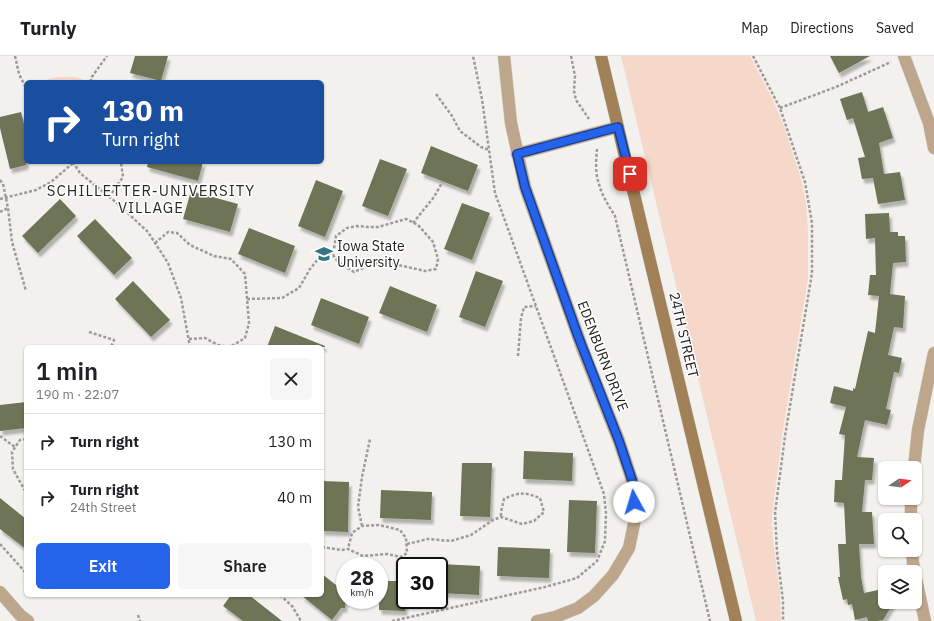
<!DOCTYPE html>
<html lang="en">
<head>
<meta charset="utf-8">
<style>
  body { margin:0; font-family:"IBM Plex Sans",sans-serif; background:#f6f6f6; color:#202124; height:100vh; display:flex; flex-direction:column; font-size:15px; white-space:nowrap }
  * { box-sizing:border-box; margin:0 }
  p { font-size:13px; color:#757577 }
  .icon { flex:none; width:22px; height:22px; fill:none; stroke:currentColor; stroke-width:2; stroke-linecap:round; stroke-linejoin:round }
  .map { position:relative; flex:1; overflow:hidden }
  .drawer { position:absolute; left:24px; top:289px; width:300px; height:252px; display:flex; flex-direction:column; background:#fff; border-radius:6px; box-shadow:0 1px 3px #0004 }
  .drawer>* { flex:none }
  .guide { position:absolute; left:24px; top:24px; width:300px; height:84px; border-radius:6px; box-shadow:0 1px 3px #0004; background:#1a4fa0; color:#fff; overflow:hidden }
  .needle { width:26px; rotate:77deg }
  .buttons { position:absolute; left:878px; top:405px; display:grid; gap:8px }
  .buttons a { display:grid; place-items:center; width:44px; height:44px; border-radius:6px; background:#fff; box-shadow:0 1px 3px #0004; font-size:20px }
  .speed { position:absolute; left:336px; top:501px; display:flex; gap:8px; font-size:20px; font-weight:700; text-align:center }
  .speed>* { display:grid; place-content:center; width:52px; height:52px; border-radius:50%; background:#fff; box-shadow:0 1px 3px #0004; line-height:1 }
  .speed small { font-size:10px; font-weight:400 }
  .speed .limit { border:2px solid #111; border-radius:6px; background:#fff; color:#111 }
  .pin { position:absolute; display:grid; place-items:center; width:34px; height:34px; color:#fff; margin:-17px; border-radius:8px; box-shadow:0 2px 6px #0006 }
  .me { position:absolute; width:44px; margin:-22px; rotate:354deg; stroke-linejoin:round; filter:drop-shadow(0 0 3px #0008) }
  .turn { display:flex; align-items:center; gap:14px; height:84px; padding:0 12px; font-size:18px }
  .turn .icon { width:52px; height:52px; stroke-width:2.5 }
  .turn b { display:block; font-size:28px; line-height:34px }
  .round { display:grid; place-items:center; flex:none; width:42px; height:42px; border-radius:6px; background:#f6f6f6 }
  .summary { display:flex; align-items:center; justify-content:space-between; height:68px; padding:0 12px }
  h1 { font-size:24px; font-weight:600; line-height:30px }
  .cta { display:flex; gap:8px; margin-top:auto; padding:8px 12px }
  .cta a { flex:1; height:46px; border-radius:6px; background:#2563eb; color:#fff; font-size:16px; font-weight:600; line-height:46px; text-align:center }
  .cta a+a { background:#f6f6f6; color:#202124 }
  ul { padding:0; list-style:none }
  li { display:flex; align-items:center; gap:12px; height:56px; padding:0 12px; border-top:1px solid #e0e0e0 }
  li div { flex:1 }
  li b { display:block; font-size:15px }
  li em { font-style:normal }
  header { display:flex; align-items:center; gap:24px; box-sizing:border-box; height:56px; padding:0 20px; background:#fff; border-bottom:1px solid #e0e0e0 }
  header strong { font-size:19px }
  nav { display:flex; gap:22px; margin-inline-start:auto; font-size:14px }
  .map>svg:first-child { display:block }
  .green { fill:#f6d8ca }
  .building { fill:#6d7457; filter:url(#shadow) }
  .lines { fill:none; stroke-linecap:round; stroke-linejoin:round }
  .street-casing { stroke:#d0cfcb; stroke-width:13 }
  .secondary-casing { stroke:#d0cfcb; stroke-width:13 }
  .path { stroke:#9c9b98; stroke-width:2.5; stroke-dasharray:3 2; stroke-linecap:butt }
  .street { stroke:#bda68b; stroke-width:12 }
  .secondary { stroke:#a38158; stroke-width:12 }
  .route-casing { stroke:#184099; stroke-width:10 }
  .route { stroke:#2563eb; stroke-width:7 }
  .labels { text-anchor:middle; dominant-baseline:central; stroke-width:3; stroke-linejoin:round; paint-order:stroke }
  .poi-label { font-size:14px; fill:#1c1c1b; stroke:#fff; text-anchor:start }
  .street-label { font-size:14px; fill:#1c1c1b; stroke:#fff }
  .neighbourhood-label { font-size:15px; letter-spacing:1px; fill:#2b2a27; stroke:#fff }
</style>
</head>
<body>
<header>
<strong>Turnly</strong>
<nav><a>Map</a><a>Directions</a><a>Saved</a></nav>
</header>
<div class="map">
<svg width="934" height="565" viewBox="0 0 934 565">
  <defs>
    <filter id="shadow"><feDropShadow dx="2.5" dy="4.5" stdDeviation="1" flood-color="#0004"/></filter>
  </defs>
  <rect width="100%" height="100%" fill="#f2f1ed"/>
  <path class="green" d="M621,0H750L773,44L784,70L802,126L806,147L808,174V223L782,380L772,459L773,481L775,500L780,536L781,565H756Z
    M58,21C68,21 79,19 86,26H47L48,23Z"/>
  <path class="building" d="M135,0H168L161,25L130,17Z
    M830,0H870L839,17Z
    M862,36L868,56L883,51L893,82L879,87L884,118L900,116L905,144L878,148L873,122L862,123L858,102L865,101L853,62L847,64L840,43Z
    M21,56L26,76V109L10,113L0,72V61Z
    M431,90L478,109L468,135L421,117Z
    M380,103L407,113L388,160L362,150Z
    M148,106H203L198,125L147,111Z
    M316,124L343,135L325,181L298,170Z
    M191,135L238,148L230,176L183,163Z
    M60,143L76,160L38,197L22,180Z
    M462,147L490,157L472,204L444,193Z
    M889,157L890,176H898V180H905L906,206L893,207L890,238L905,240L903,272L894,271L888,299L902,302L899,317L894,316L886,353L891,354L887,369L865,364L857,401L874,402L872,424H865L862,456H872L874,488H859L861,521L864,537L878,534L879,537L885,536V546H894L883,564L877,565H868L867,561L855,564L852,548L848,549L847,543L843,544L838,521H840L838,488H846L844,447L834,446L835,424H842L845,379L839,378L846,351L830,347L834,330L853,335V332L855,333L868,275L875,277L879,240L868,239L870,219H876L875,182L866,183L865,158Z
    M95,163L132,202L114,219L77,180Z
    M249,172L295,190L285,217L238,198Z
    M476,215L503,225L485,271L459,261Z
    M133,225L170,264L151,281L115,243Z
    M390,230L437,249L427,276L379,257Z
    M321,242L369,261L359,288L311,269Z
    M275,270L325,290V291H267Z
    M26,346V372L0,375V349Z
    M524,395L573,397L572,425L523,423Z
    M462,407H492L490,461L460,460Z
    M322,425L349,426L348,476L322,475Z
    M381,434L432,436L431,464L380,462Z
    M0,442L26,463V493L0,473Z
    M569,444L597,445L595,497L567,496Z
    M498,491L550,493L549,522L497,520Z
    M439,508L480,510L479,539L439,537Z
    M322,518L345,536V552H341L332,564L301,539H322Z
    M379,525H405V555L379,554Z
    M231,539H249L282,565H243L223,550Z"/>
  <g class="lines">
    <g class="street-casing">
      <path id="street" d="M504,0L511,67L525,131L583,294L619,385L632,424L636,458L629,492L613,519L594,540L578,552L555,561L537,565
        M904,0L929,67L934,92
        M517,98L618,71
        M914,412L918,374L934,297
        M911,442V464
        M912,494L913,507L915,516
        M915,518L925,565
        M0,536L20,559L28,565"/>
    </g>
    <g class="secondary-casing">
      <path id="secondary" d="M601,0L736,565"/>
    </g>
    <path class="path" d="M15,0L19,18L26,32
      M571,0L575,20L574,35L576,44L589,63
      M753,0L780,52L805,126L812,167V217L785,380L775,457L777,496L783,545V565
      M91,26V22L107,0
      M436,38L452,60L460,75L481,91L489,94
      M780,52L836,31L891,6
      M597,93C596,104 595,117 599,128C602,140 609,150 615,160L710,565
      M73,106L80,117L118,148L148,176L168,207L181,242L190,291
      M0,124L3,128L8,152L12,186L26,235
      M109,141L123,121L121,106
      M0,143L36,134L51,126L73,107
      M0,156L8,152
      M413,167L434,141L443,125
      M155,187L168,176L177,177L190,189L214,200L231,203L245,218L249,267L245,282L230,291
      M247,243L282,242L299,232L310,213L319,202L333,199L338,206L354,216L370,209L385,206L425,215L436,213L438,203L433,186L418,169L406,163L378,171H368L357,170L347,172L336,180L333,199
      M89,276L114,284L111,291
      M189,283L205,282L218,289L228,291
      M518,300L521,262L524,251L536,250
      M0,380L15,391
      M26,383L20,384L12,396L13,413L24,433L26,435
      M362,470L358,451L362,421L370,383
      M0,488L26,517
      M407,488L428,483L451,485L471,479L493,464L501,461L522,468L534,465L544,456L540,442C524,436 519,436 504,443L501,456V461
      M322,491L342,494L348,493L363,500L387,498L401,501L407,497L406,482L400,474L379,469L362,470L352,477L348,493
      M280,539L292,550L301,565
      M138,559L140,565
      M392,565L545,531L577,522L597,505L605,485L606,457L604,438L495,137L482,43L473,0"/>
    <use href="#street" class="street"/>
    <use href="#secondary" class="secondary"/>
  </g>
  <g class="lines">
    <g class="route-casing">
      <path id="route" d="M630,118L618,71L517,98L525,131L578,280L619,385L632,424L634,446"/>
    </g>
    <use href="#route" class="route"/>
  </g>
  <defs>
    <g id="university-bare" transform="scale(1.38)"><path d="M0-5L7-2L0 1L-7-2ZM-4 1L0 2.5L4 1V4Q0 6-4 4Z" fill="#337787" stroke="#fff" stroke-width="2.5" paint-order="stroke"/></g>
  </defs>
  <g fill-rule="evenodd">
    <use href="#university-bare" x="324" y="198"/>
  </g>
  <g class="labels">
    <g class="poi-label">
      <text x="337" y="190">Iowa State<tspan x="337" dy="16">University</tspan></text>
    </g>
    <g class="street-label">
      <text transform="translate(684 279) rotate(77)">24TH STREET</text>
      <text transform="translate(603 300) rotate(69)">EDENBURN DRIVE</text>
    </g>
    <g class="neighbourhood-label">
      <text x="151" y="134">SCHILLETTER-UNIVERSITY<tspan x="151" dy="17">VILLAGE</tspan></text>
    </g>
  </g>
</svg>
<div class="buttons">
<a><svg class="needle" viewBox="-14 -14 28 28"><path d="M0-13l5 13h-10z" fill="#e53935"/><path d="M0 13l5-13h-10z" fill="#757577"/></svg></a>
<a><svg class="icon" aria-label="search" viewBox="0 0 24 24"><circle cx="10" cy="10" r="6"/><path d="M15 15l6 6"/></svg></a>
<a><svg class="icon" aria-label="layers" viewBox="0 0 24 24"><path d="M12 4l9 5-9 5-9-5zM3 14l9 5 9-5"/></svg></a>
</div>
<div class="speed"><div>28<small>km/h</small></div><div class="limit">30</div></div>
<div class="pin" style="left:630px;top:118px;background:#d93025"><svg class="icon" aria-label="arrive" viewBox="0 0 24 24"><path d="M6 21V4h12l-3 4 3 4H6"/></svg></div>
<svg class="me" style="left:634px;top:446px" viewBox="-20 -20 40 40"><circle r="19" fill="#fff"/><path d="M0-13L10 11 0 6-10 11z" fill="#2563eb"/></svg>
<div class="guide">
<div class="turn"><svg class="icon" aria-label="right" viewBox="0 0 24 24"><path d="M7 20v-9h11M14 6l5 5-5 5"/></svg><div><b>130 m</b>Turn right</div></div>
</div>
<section class="drawer">
<div class="summary"><div><h1>1 min</h1><p>190 m · 22:07</p></div><a class="round"><svg class="icon" aria-label="close" viewBox="0 0 24 24"><path d="M6 6l12 12M18 6L6 18"/></svg></a></div>
<ul>
<li><svg class="icon" aria-label="right" viewBox="0 0 24 24"><path d="M7 20v-9h11M14 6l5 5-5 5"/></svg><div><b>Turn right</b></div><em>130 m</em></li>
<li><svg class="icon" aria-label="right" viewBox="0 0 24 24"><path d="M7 20v-9h11M14 6l5 5-5 5"/></svg><div><b>Turn right</b><p>24th Street</p></div><em>40 m</em></li>
</ul>
<div class="cta"><a>Exit</a><a>Share</a></div>
</section>
</div>
</body>
</html>
